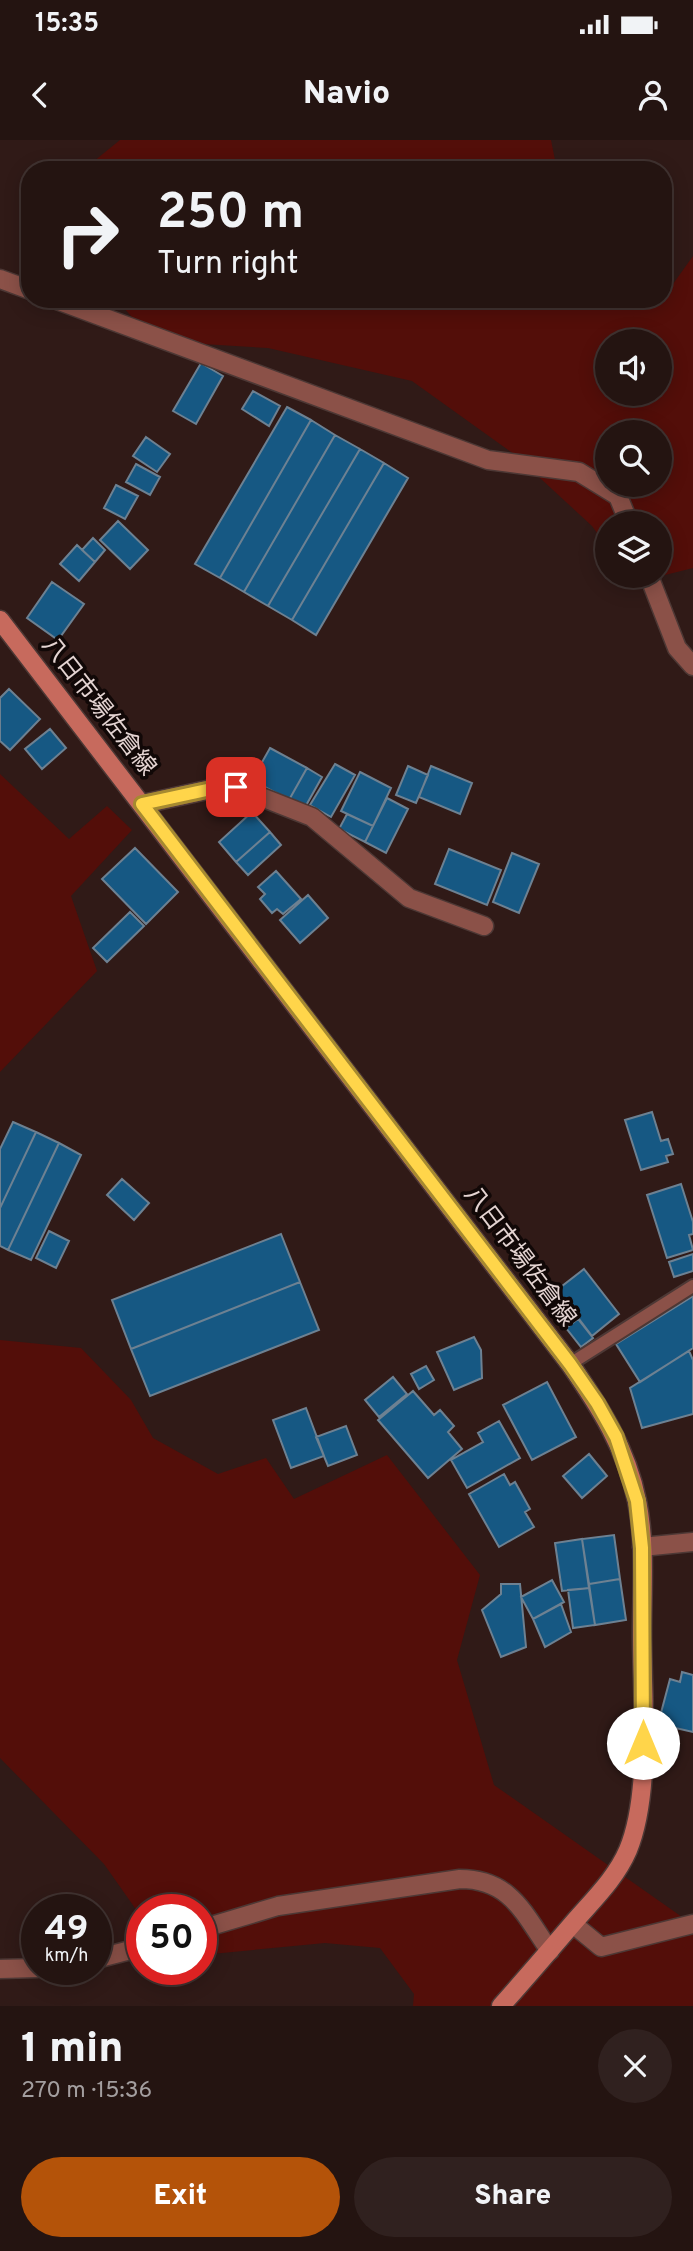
<!DOCTYPE html>
<html lang="en">
<head>
<meta charset="utf-8">
<style>
  body { margin:0; font-family:Overpass,"Noto Sans JP",sans-serif; background:#30211f; color:#f1f3f6; height:100vh; display:flex; flex-direction:column; font-size:26px; white-space:nowrap }
  * { box-sizing:border-box; margin:0 }
  p { font-size:23px; color:#a39e9f }
  .icon { flex:none; width:38px; height:38px; fill:none; stroke:currentColor; stroke-width:2; stroke-linecap:round; stroke-linejoin:round }
  .map { position:relative; height:1866px; overflow:hidden }
  .drawer { display:flex; flex-direction:column; background:#241411; flex:1 }
  .drawer>* { flex:none }
  .top-card { position:absolute; left:21px; top:21px; width:651px; height:147px; border-radius:28px; box-shadow:0 4px 18px #0003,0 0 0 2px #413331; background:#241411; color:#f1f3f6; overflow:hidden }
  .tools { position:absolute; left:595px; top:189px; display:grid; gap:14px }
  .tools a { display:grid; place-items:center; width:77px; height:77px; border-radius:50%; background:#241411; box-shadow:0 4px 18px #0003,0 0 0 2px #413331; font-size:35px }
  .speed { position:absolute; left:21px; top:1754px; display:flex; gap:14px; font-size:35px; font-weight:700; text-align:center }
  .speed>* { display:grid; place-content:center; width:91px; height:91px; border-radius:50%; background:#241411; box-shadow:0 4px 18px #0003,0 0 0 2px #413331; line-height:1 }
  .speed small { font-size:18px; font-weight:400 }
  .speed .limit { border:10px solid #d22; background:#fff; color:#111 }
  .pin { position:absolute; display:grid; place-items:center; width:60px; height:60px; color:#fff; margin:-30px; border-radius:14px; box-shadow:0 4px 10px #0006 }
  .me { position:absolute; width:77px; margin:-38px; rotate:0deg; stroke-linejoin:round; filter:drop-shadow(0 0 5px #0008) }
  .turn { display:flex; align-items:center; gap:24px; height:147px; padding:0 21px; font-size:32px }
  .turn .icon { width:91px; height:91px; stroke-width:2.5 }
  .turn b { display:block; font-size:49px; line-height:60px }
  .round { display:grid; place-items:center; flex:none; width:74px; height:74px; border-radius:37px; background:#30211f }
  .overview { display:flex; align-items:center; justify-content:space-between; height:119px; padding:0 21px }
  h1 { font-size:42px; font-weight:800; line-height:52px }
  .primary-button { display:flex; gap:14px; margin-top:auto; padding:14px 21px }
  .primary-button a { flex:1; height:80px; border-radius:42px; background:#b45309; color:#fff; font-size:28px; font-weight:800; line-height:80px; text-align:center }
  .primary-button a+a { background:#30211f; color:#f1f3f6 }
  .status { display:flex; justify-content:space-between; align-items:center; height:49px; padding:0 35px; background:#241411; direction:ltr }
  .status svg { height:19px; fill:currentColor }
  header { display:flex; justify-content:space-between; align-items:center; height:91px; padding:0 21px; background:#241411; font-size:32px; font-weight:800 }
  .map>svg:first-child { display:block }
  .green { fill:#530e09; fill-rule:evenodd }
  .building { fill:#165883; stroke:#6d8192; stroke-width:2 }
  .lines { fill:none; stroke-linecap:round; stroke-linejoin:round }
  .service-casing { stroke:#4d3835; stroke-width:16 }
  .minor-casing { stroke:#4d3835; stroke-width:21 }
  .tertiary-casing { stroke:#4d3835; stroke-width:21 }
  .secondary-casing { stroke:#4d3835; stroke-width:21 }
  .service { stroke:#8b5148; stroke-width:12 }
  .minor { stroke:#8b5148; stroke-width:18 }
  .tertiary { stroke:#8b5148; stroke-width:18 }
  .secondary { stroke:#c76a5d; stroke-width:18 }
  .route-casing { stroke:#a68a30; stroke-width:18 }
  .route { stroke:#ffd54a; stroke-width:12 }
  .labels { text-anchor:middle; dominant-baseline:central; stroke-width:7; stroke-linejoin:round; paint-order:stroke }
  .street-label { font-size:24px; fill:#e4d4d2; stroke:#110807 }
</style>
</head>
<body>
<div class="status"><b>15:35</b><svg viewBox="0 0 49 12"><path d="M0 12V9h3v3zM5 12V6h3v6zM10 12V3h3v9zM15 12V0h3v12zM26 1h20v11H26zM47 4h2v5h-2z"/></svg></div>
<header><svg class="icon" aria-label="back" viewBox="0 0 24 24"><path d="M15 5l-7 7 7 7"/></svg>Navio<svg class="icon" aria-label="person" viewBox="0 0 24 24"><circle cx="12" cy="8" r="4"/><path d="M4 21q1-7 8-7t8 7"/></svg></header>
<div class="map">
<svg width="693" height="1866" viewBox="0 0 693 1866">
  <rect width="100%" height="100%" fill="#301a17"/>
  <path class="green" d="M120,0H551L557,30H88V26Z
    M693,116V428L633,443L628,436H660V383H607V407L592,386L514,314L412,241L268,208L153,201L116,159H651L658,165ZM607,201H660V254H607ZM607,292H660V345H607Z
    M0,634L69,699L107,666L132,690L71,756L97,831L0,932Z
    M0,1200L81,1208L131,1260L153,1298L218,1334L266,1318L294,1359L387,1315L480,1435L457,1520L494,1645L682,1777L693,1780V1866H413L414,1854L380,1808L325,1803L201,1815V1769H142V1778L104,1724L0,1618Z"/>
  <path class="building" d="M201,223L223,236L196,284L173,271Z
    M253,251L280,266L269,286L242,269Z
    M287,267L311,280L220,438L195,424Z
    M311,280L335,295L244,452L220,438Z
    M335,295L360,309L268,466L244,452Z
    M146,297L170,314L157,332L133,316Z
    M360,309L384,323L292,480L268,466Z
    M384,323L408,338L316,495L292,480Z
    M136,324L160,337L150,355L126,342Z
    M116,345L138,356L125,379L104,368Z
    M118,381L148,410L130,429L100,400Z
    M93,398L105,410L95,422L82,410Z
    M77,405L95,422L79,441L60,424Z
    M52,442L84,464L58,500L27,478Z
    M9,549L40,579L10,610L0,601V558Z
    M50,589L66,608L42,629L25,609Z
    M270,608L307,628L289,660L252,640Z
    M335,624L355,635L331,677L310,665Z
    M408,626L428,635L416,663L396,655Z
    M431,626L472,643L460,674L419,657Z
    M307,628L322,637L304,669L289,660Z
    M360,632L391,648L373,686L341,671Z
    M387,658L408,669L386,713L365,702Z
    M252,672L270,692L236,722L219,702Z
    M347,674L373,686L365,702L339,689Z
    M270,692L281,705L248,735L236,722Z
    M135,708L178,752L146,784L102,739Z
    M449,709L501,730L487,765L435,744Z
    M512,713L539,724L519,773L493,762Z
    M276,731L301,759L283,774L277,769L272,773L260,759L265,754L258,747Z
    M308,755L328,778L300,803L280,780Z
    M130,772L144,786L107,822L93,808Z
    M652,972L661,1001L668,999L673,1014L666,1016L668,1022L641,1030L625,980Z
    M13,982L36,992L0,1068V1009Z
    M36,992L59,1003L8,1110L0,1106V1068Z
    M59,1003L81,1015L31,1120L8,1110Z
    M122,1039L149,1063L134,1080L107,1055Z
    M681,1044L693,1082V1094L689,1095L693,1110L667,1118L647,1055Z
    M49,1091L69,1101L56,1128L36,1118Z
    M281,1094L300,1142L131,1209L112,1160Z
    M693,1114V1131L674,1137L669,1122Z
    M584,1129L619,1174L592,1196L557,1150Z
    M300,1142L319,1190L150,1256L131,1209Z
    M693,1156V1208L640,1242L616,1204Z
    M578,1179L593,1198L581,1207L566,1188Z
    M474,1197L481,1210L482,1238L454,1250L437,1212Z
    M689,1211L693,1220V1274L642,1288L630,1248Z
    M426,1226L434,1240L419,1249L411,1234Z
    M393,1237L407,1254L379,1277L365,1260Z
    M547,1242L576,1297L532,1320L503,1265Z
    M413,1251L434,1275L440,1270L454,1286L448,1292L462,1309L428,1338L378,1280Z
    M306,1268L324,1316L291,1328L273,1280Z
    M499,1281L520,1318L467,1348L451,1320L483,1302L478,1293Z
    M346,1286L357,1315L328,1326L316,1297Z
    M589,1314L607,1336L582,1358L563,1336Z
    M504,1334L510,1345L515,1342L530,1369L525,1372L534,1387L499,1407L469,1354Z
    M614,1395L620,1439L589,1444L582,1399Z
    M582,1399L589,1448L562,1451L555,1403Z
    M620,1439L626,1480L595,1485L589,1444Z
    M552,1440L564,1462L533,1479L521,1457Z
    M501,1444H520L526,1507L501,1517L482,1470L501,1454Z
    M589,1448L595,1485L573,1488L568,1450Z
    M561,1464L571,1492L545,1507L533,1479Z
    M682,1532L693,1535V1592L658,1584L670,1539L680,1542Z"/>
  <g class="lines">
    <g class="service-casing">
      <path id="service" d="M570,1224L693,1146"/>
    </g>
    <g class="minor-casing">
      <path id="minor" d="M0,139L30,150
        M54,159L488,320L579,332L618,356L629,383
        M649,436L677,508L693,526
        M143,664L216,648L236,647L312,677L409,758L484,786
        M573,1784L601,1807L693,1784
        M201,1789L278,1766L460,1739C511,1739 524,1774 550,1811
        M96,1819L142,1807
        M0,1829L37,1828"/>
    </g>
    <g class="tertiary-casing">
      <path id="tertiary" d="M642,1407L693,1402"/>
    </g>
    <g class="secondary-casing">
      <path id="secondary" d="M0,480L570,1224C599,1266 627,1309 637,1361C646,1404 642,1450 642,1493C642,1556 652,1652 628,1710C616,1738 594,1759 574,1782C550,1810 526,1838 501,1866"/>
    </g>
    <use href="#service" class="service"/>
    <use href="#minor" class="minor"/>
    <use href="#tertiary" class="tertiary"/>
    <use href="#secondary" class="secondary"/>
  </g>
  <g class="lines">
    <g class="route-casing">
      <path id="route" d="M236,647L216,648L142,664L570,1224L597,1263L616,1297L637,1361L642,1408L643,1603"/>
    </g>
    <use href="#route" class="route"/>
  </g>
  <g class="labels">
    <g class="street-label">
      <text transform="translate(98 567) rotate(52)">八日市場佐倉線</text>
      <text transform="translate(519 1117) rotate(53)">八日市場佐倉線</text>
    </g>
  </g>
</svg>
<div class="tools">
<a><svg class="icon" aria-label="sound" viewBox="0 0 24 24"><path d="M4 9h4l5-4v14l-5-4H4zM17 9q2 3 0 6"/></svg></a>
<a><svg class="icon" aria-label="search" viewBox="0 0 24 24"><circle cx="10" cy="10" r="6"/><path d="M15 15l6 6"/></svg></a>
<a><svg class="icon" aria-label="layers" viewBox="0 0 24 24"><path d="M12 4l9 5-9 5-9-5zM3 14l9 5 9-5"/></svg></a>
</div>
<div class="speed"><div>49<small>km/h</small></div><div class="limit">50</div></div>
<div class="pin" style="left:236px;top:647px;background:#d93025"><svg class="icon" aria-label="arrive" viewBox="0 0 24 24"><path d="M6 21V4h12l-3 4 3 4H6"/></svg></div>
<svg class="me" style="left:643px;top:1603px" viewBox="-20 -20 40 40"><circle r="19" fill="#fff"/><path d="M0-13L10 11 0 6-10 11z" fill="#ffd54a"/></svg>
<div class="top-card">
<div class="turn"><svg class="icon" aria-label="right" viewBox="0 0 24 24"><path d="M7 20v-9h11M14 6l5 5-5 5"/></svg><div><b>250 m</b>Turn right</div></div>
</div>
</div>
<section class="drawer">
<div class="overview"><div><h1>1 min</h1><p>270 m · 15:36</p></div><a class="round"><svg class="icon" aria-label="close" viewBox="0 0 24 24"><path d="M6 6l12 12M18 6L6 18"/></svg></a></div>
<div class="primary-button"><a>Exit</a><a>Share</a></div>
</section>
</body>
</html>
